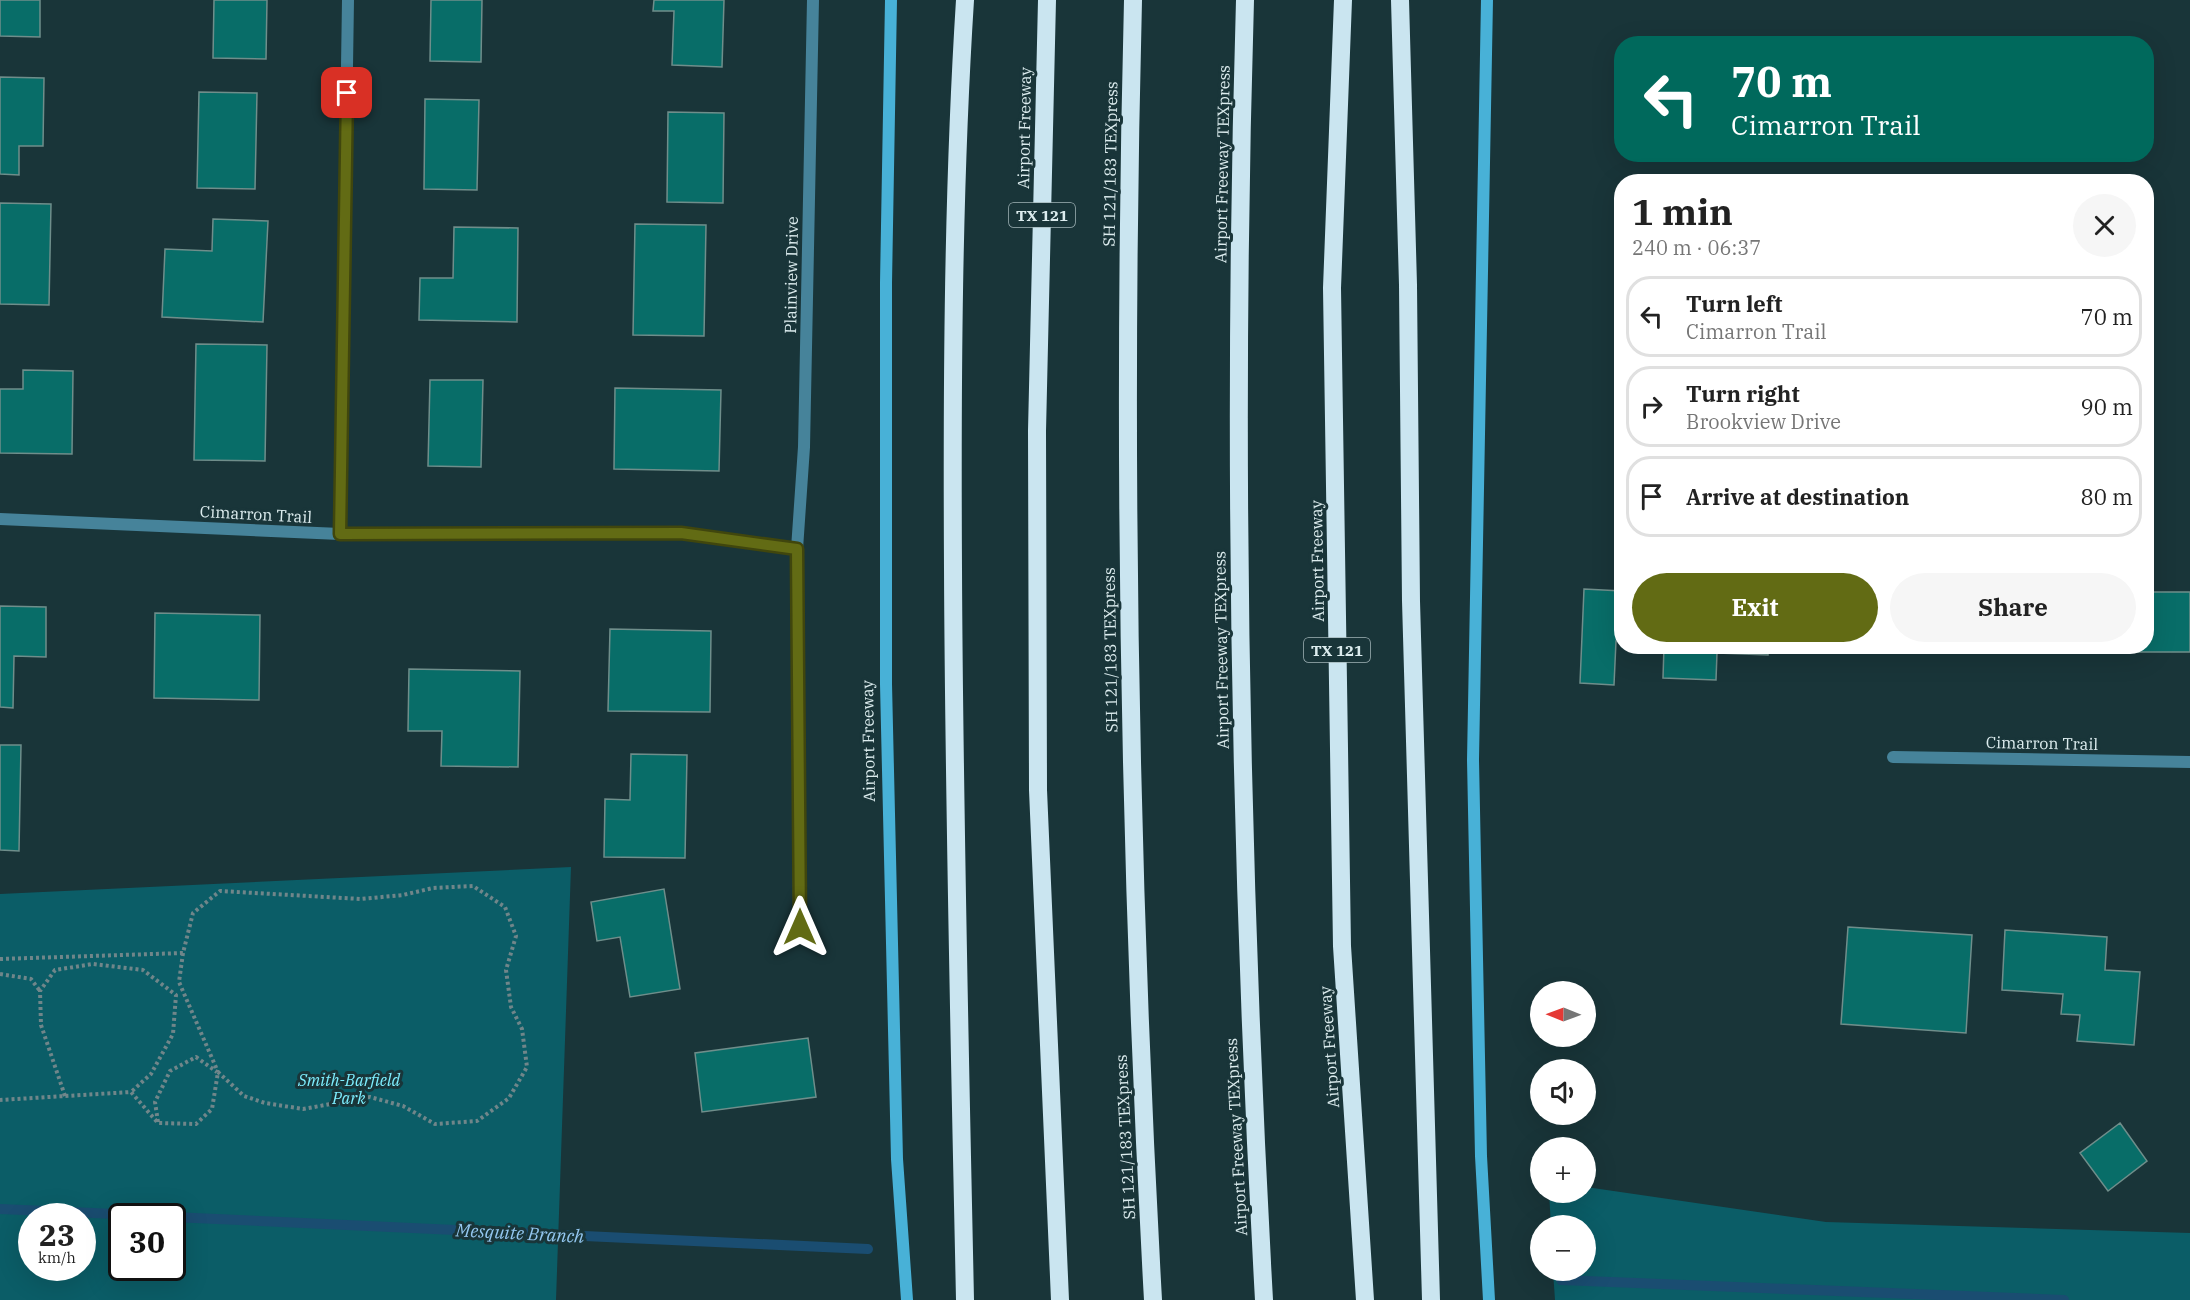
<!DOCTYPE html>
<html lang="en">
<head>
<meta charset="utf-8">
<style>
  body { margin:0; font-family:"IBM Plex Serif",serif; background:#f6f6f6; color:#222; height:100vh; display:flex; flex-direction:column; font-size:22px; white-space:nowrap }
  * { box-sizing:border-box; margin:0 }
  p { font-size:20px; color:#767676 }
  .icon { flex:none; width:33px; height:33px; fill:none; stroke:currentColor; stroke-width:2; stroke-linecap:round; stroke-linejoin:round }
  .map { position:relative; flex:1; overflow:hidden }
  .panel { position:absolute; left:1614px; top:174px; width:540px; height:480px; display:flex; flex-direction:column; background:#fff; border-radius:24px; box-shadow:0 6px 24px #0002 }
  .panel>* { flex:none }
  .banner { position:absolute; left:1614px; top:36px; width:540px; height:126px; border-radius:24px; box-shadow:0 6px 24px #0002; background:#00695c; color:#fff; overflow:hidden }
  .needle { width:39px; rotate:271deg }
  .controls { position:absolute; left:1530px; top:981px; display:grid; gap:12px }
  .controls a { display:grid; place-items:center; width:66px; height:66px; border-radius:50%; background:#fff; box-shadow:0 6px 24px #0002; font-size:30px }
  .speed { position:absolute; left:18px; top:1203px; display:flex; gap:12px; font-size:30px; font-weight:700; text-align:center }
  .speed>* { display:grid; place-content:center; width:78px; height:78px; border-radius:50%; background:#fff; box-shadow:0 6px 24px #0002; line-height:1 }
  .speed small { font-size:15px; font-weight:400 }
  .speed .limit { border:3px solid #111; border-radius:9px; background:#fff; color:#111 }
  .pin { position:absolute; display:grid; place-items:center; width:51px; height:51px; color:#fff; margin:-26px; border-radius:12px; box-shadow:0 3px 9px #0006 }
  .me { position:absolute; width:66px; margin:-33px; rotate:0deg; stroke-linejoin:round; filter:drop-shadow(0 0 4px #0008) }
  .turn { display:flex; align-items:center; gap:21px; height:126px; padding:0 18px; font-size:27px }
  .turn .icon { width:78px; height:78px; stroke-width:2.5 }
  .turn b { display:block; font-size:42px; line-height:51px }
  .round { display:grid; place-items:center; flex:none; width:63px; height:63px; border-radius:32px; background:#f6f6f6 }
  .head { display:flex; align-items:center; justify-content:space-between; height:102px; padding:0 18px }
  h1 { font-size:36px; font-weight:800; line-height:45px }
  .cta { display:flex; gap:12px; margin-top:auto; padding:12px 18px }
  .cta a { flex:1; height:69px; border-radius:36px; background:#626b14; color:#fff; font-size:24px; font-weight:800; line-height:69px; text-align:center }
  .cta a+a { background:#f6f6f6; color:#222 }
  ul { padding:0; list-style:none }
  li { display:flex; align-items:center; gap:18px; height:81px; margin:0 12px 9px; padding:0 6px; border:3px solid #e0e0e0; border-radius:24px }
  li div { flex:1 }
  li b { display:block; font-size:22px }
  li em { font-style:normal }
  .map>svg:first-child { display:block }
  .green { fill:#0b5d67; fill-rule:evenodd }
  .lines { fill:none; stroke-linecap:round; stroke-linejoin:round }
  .stream { stroke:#1a4d71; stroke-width:10 }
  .building { fill:#086d68; stroke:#6f8e8b; stroke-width:1.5 }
  .path { stroke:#70868a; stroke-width:4; stroke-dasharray:3 3; stroke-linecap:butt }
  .minor { stroke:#46839a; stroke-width:12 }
  .secondary { stroke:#48b1d7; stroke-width:12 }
  .motorway { stroke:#cae5f0; stroke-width:18 }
  .route-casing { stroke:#40460d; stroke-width:15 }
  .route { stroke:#626b14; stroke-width:10 }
  .labels { text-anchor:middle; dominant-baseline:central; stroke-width:6; stroke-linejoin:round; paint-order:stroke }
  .shield { fill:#193539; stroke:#a2b5b8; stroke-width:1.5 }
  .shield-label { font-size:15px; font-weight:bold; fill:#dcecee }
  .street-label { font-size:16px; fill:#dcecee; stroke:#193539 }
  .park-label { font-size:16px; font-style:italic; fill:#7eefff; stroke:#193539 }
  .water-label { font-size:18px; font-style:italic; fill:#94c7f0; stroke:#193539 }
</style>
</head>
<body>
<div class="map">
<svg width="2190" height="1300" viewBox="0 0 2190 1300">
  <rect width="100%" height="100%" fill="#193539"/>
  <path class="green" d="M571,867L556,1300H0V894ZM32,1216H82V1268H32ZM122,1216H172V1268H122Z
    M1586,1187L1826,1222L2190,1233V1300H1555L1553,1271L1586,1270V1226L1551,1225L1549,1193L1586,1192Z"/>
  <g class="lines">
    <path class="stream" d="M0,1209L162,1216
      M172,1217L868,1249
      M1561,1280L2064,1300"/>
  </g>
  <path class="building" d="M0,0H40V37L0,36Z
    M214,0H267L266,59L213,58Z
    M431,0H482L481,62L430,61Z
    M654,0H724L722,67L672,65L674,11H653Z
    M0,77L44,78L43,146H19V175L0,174Z
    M199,92L257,93L255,189L197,188Z
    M425,99L479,100L477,190L424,189Z
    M668,112L724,113L723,203L667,202Z
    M0,203L51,204L49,305L0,304Z
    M213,219L268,221L263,322L162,317L165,249L212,251Z
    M635,224L706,225L704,336L633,335Z
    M454,227L518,228L517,322L419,320L420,278H453Z
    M196,344L267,345L265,461L194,460Z
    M23,370L73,371L72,454L0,453V389H23Z
    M430,380H483L481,467L428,466Z
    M615,388L721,390L719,471L614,469Z
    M1584,589L1622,591V641H1616L1614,685L1580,683Z
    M2146,592H2190V652H2102V646H2146Z
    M0,606L46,607V657L14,656L13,708L0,707Z
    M155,613L260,615L259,700L154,698Z
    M610,629L711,631L710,712L608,711Z
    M1664,646H1768V655L1717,653L1716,680L1663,678Z
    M409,669L520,671L518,767L441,766L442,731H408Z
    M0,745H21L19,851L0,850Z
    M631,754L687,755L685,858L604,857L605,799L630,800Z
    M664,889L680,989L630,997L620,937L597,941L591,902Z
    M1848,927L1972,935L1966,1033L1841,1024Z
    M2005,930L2107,937L2105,970L2140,972L2134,1045L2077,1041L2080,1015L2061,1014L2063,994L2002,990Z
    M808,1038L816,1097L702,1112L695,1053Z
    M2120,1123L2147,1161L2108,1191L2080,1153Z"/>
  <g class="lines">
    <path class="path" d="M183,953L179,982L218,1072
      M0,959L183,953L193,913L220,891L361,899L403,895L433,888L473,886L505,907L516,936L506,970L511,1007L522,1029L527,1067L509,1098L477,1121L435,1124L403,1106L370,1097L303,1109L265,1103L244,1096L218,1072L212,1109L196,1124L158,1123L131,1092L0,1100
      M0,974L31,979L40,991
      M65,1096L41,1025L40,991L55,970L93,964L143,970L176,995L173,1034L151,1074L131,1092
      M158,1122L155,1102L170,1071L196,1057L217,1072"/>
    <path class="minor" d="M0,519L340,534L681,533L797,549
      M340,534L348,0
      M1893,757L2190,762
      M799,927L797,549L804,447L813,0"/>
    <path class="secondary" d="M891,0L886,283V684L897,1159L907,1300
      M1487,0L1473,760L1481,1156L1489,1300"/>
    <path class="motorway" d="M965,0C953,189 952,379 953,568C954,812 960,1056 965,1300
      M1047,0L1037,431L1038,790L1060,1300
      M1133,0C1122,433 1129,867 1153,1300
      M1245,0C1232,433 1240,867 1264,1300
      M1343,0L1332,288L1342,946L1365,1300
      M1400,0L1408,285L1411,601L1431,1300"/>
  </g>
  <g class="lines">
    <g class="route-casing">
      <path id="route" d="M347,93L340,534L681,533L797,549L800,927"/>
    </g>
    <use href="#route" class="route"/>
  </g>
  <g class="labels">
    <g class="shield">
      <rect x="1009" y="203" width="66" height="24" rx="4.5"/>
      <rect x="1304" y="638" width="66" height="24" rx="4.5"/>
    </g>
    <g class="shield-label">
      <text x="1042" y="215">TX 121</text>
      <text x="1337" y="650">TX 121</text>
    </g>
    <g class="street-label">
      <text transform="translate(1024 128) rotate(-89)">Airport Freeway</text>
      <text transform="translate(1110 164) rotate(-89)">SH 121/183 TEXpress</text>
      <text transform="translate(1222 164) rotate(-89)">Airport Freeway TEXpress</text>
      <text transform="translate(791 275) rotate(-89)">Plainview Drive</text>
      <text transform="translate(256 514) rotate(3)">Cimarron Trail</text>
      <text transform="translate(1317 561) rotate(-91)">Airport Freeway</text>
      <text transform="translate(1110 650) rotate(-91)">SH 121/183 TEXpress</text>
      <text transform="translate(1221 650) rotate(-91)">Airport Freeway TEXpress</text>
      <text transform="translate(868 741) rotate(-91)">Airport Freeway</text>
      <text transform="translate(2042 743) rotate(1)">Cimarron Trail</text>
      <text transform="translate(1329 1047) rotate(-94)">Airport Freeway</text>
      <text transform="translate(1125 1137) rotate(-93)">SH 121/183 TEXpress</text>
      <text transform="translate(1236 1137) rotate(-93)">Airport Freeway TEXpress</text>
    </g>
    <g class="park-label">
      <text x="349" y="1080">Smith-Barfield<tspan x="349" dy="18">Park</tspan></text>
    </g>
    <g class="water-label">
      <text transform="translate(520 1233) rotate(3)">Mesquite Branch</text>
    </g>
  </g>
</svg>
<div class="controls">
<a><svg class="needle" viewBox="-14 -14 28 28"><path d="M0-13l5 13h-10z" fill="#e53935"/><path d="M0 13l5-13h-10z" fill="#767676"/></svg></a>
<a><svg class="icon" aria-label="sound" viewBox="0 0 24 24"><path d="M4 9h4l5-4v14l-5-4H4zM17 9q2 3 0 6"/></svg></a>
<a>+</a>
<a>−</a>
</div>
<div class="speed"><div>23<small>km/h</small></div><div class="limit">30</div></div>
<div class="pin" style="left:347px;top:93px;background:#d93025"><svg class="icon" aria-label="arrive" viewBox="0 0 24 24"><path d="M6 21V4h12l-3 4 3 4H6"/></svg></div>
<svg class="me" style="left:800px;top:927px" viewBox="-20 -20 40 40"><path d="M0-17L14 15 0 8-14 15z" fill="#626b14" stroke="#fff" stroke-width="4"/></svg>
<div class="banner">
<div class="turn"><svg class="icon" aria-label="left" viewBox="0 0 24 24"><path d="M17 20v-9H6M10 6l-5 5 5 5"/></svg><div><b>70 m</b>Cimarron Trail</div></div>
</div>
<section class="panel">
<div class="head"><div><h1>1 min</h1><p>240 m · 06:37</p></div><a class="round"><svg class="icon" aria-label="close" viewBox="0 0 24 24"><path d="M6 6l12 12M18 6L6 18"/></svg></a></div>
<ul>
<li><svg class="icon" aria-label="left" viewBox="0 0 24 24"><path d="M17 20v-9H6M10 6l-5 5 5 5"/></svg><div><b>Turn left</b><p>Cimarron Trail</p></div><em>70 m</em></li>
<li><svg class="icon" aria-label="right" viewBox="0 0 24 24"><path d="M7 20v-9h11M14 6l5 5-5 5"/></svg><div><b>Turn right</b><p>Brookview Drive</p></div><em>90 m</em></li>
<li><svg class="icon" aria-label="arrive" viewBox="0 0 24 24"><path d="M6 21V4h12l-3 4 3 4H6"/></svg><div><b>Arrive at destination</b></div><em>80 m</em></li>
</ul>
<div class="cta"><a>Exit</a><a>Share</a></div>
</section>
</div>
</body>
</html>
